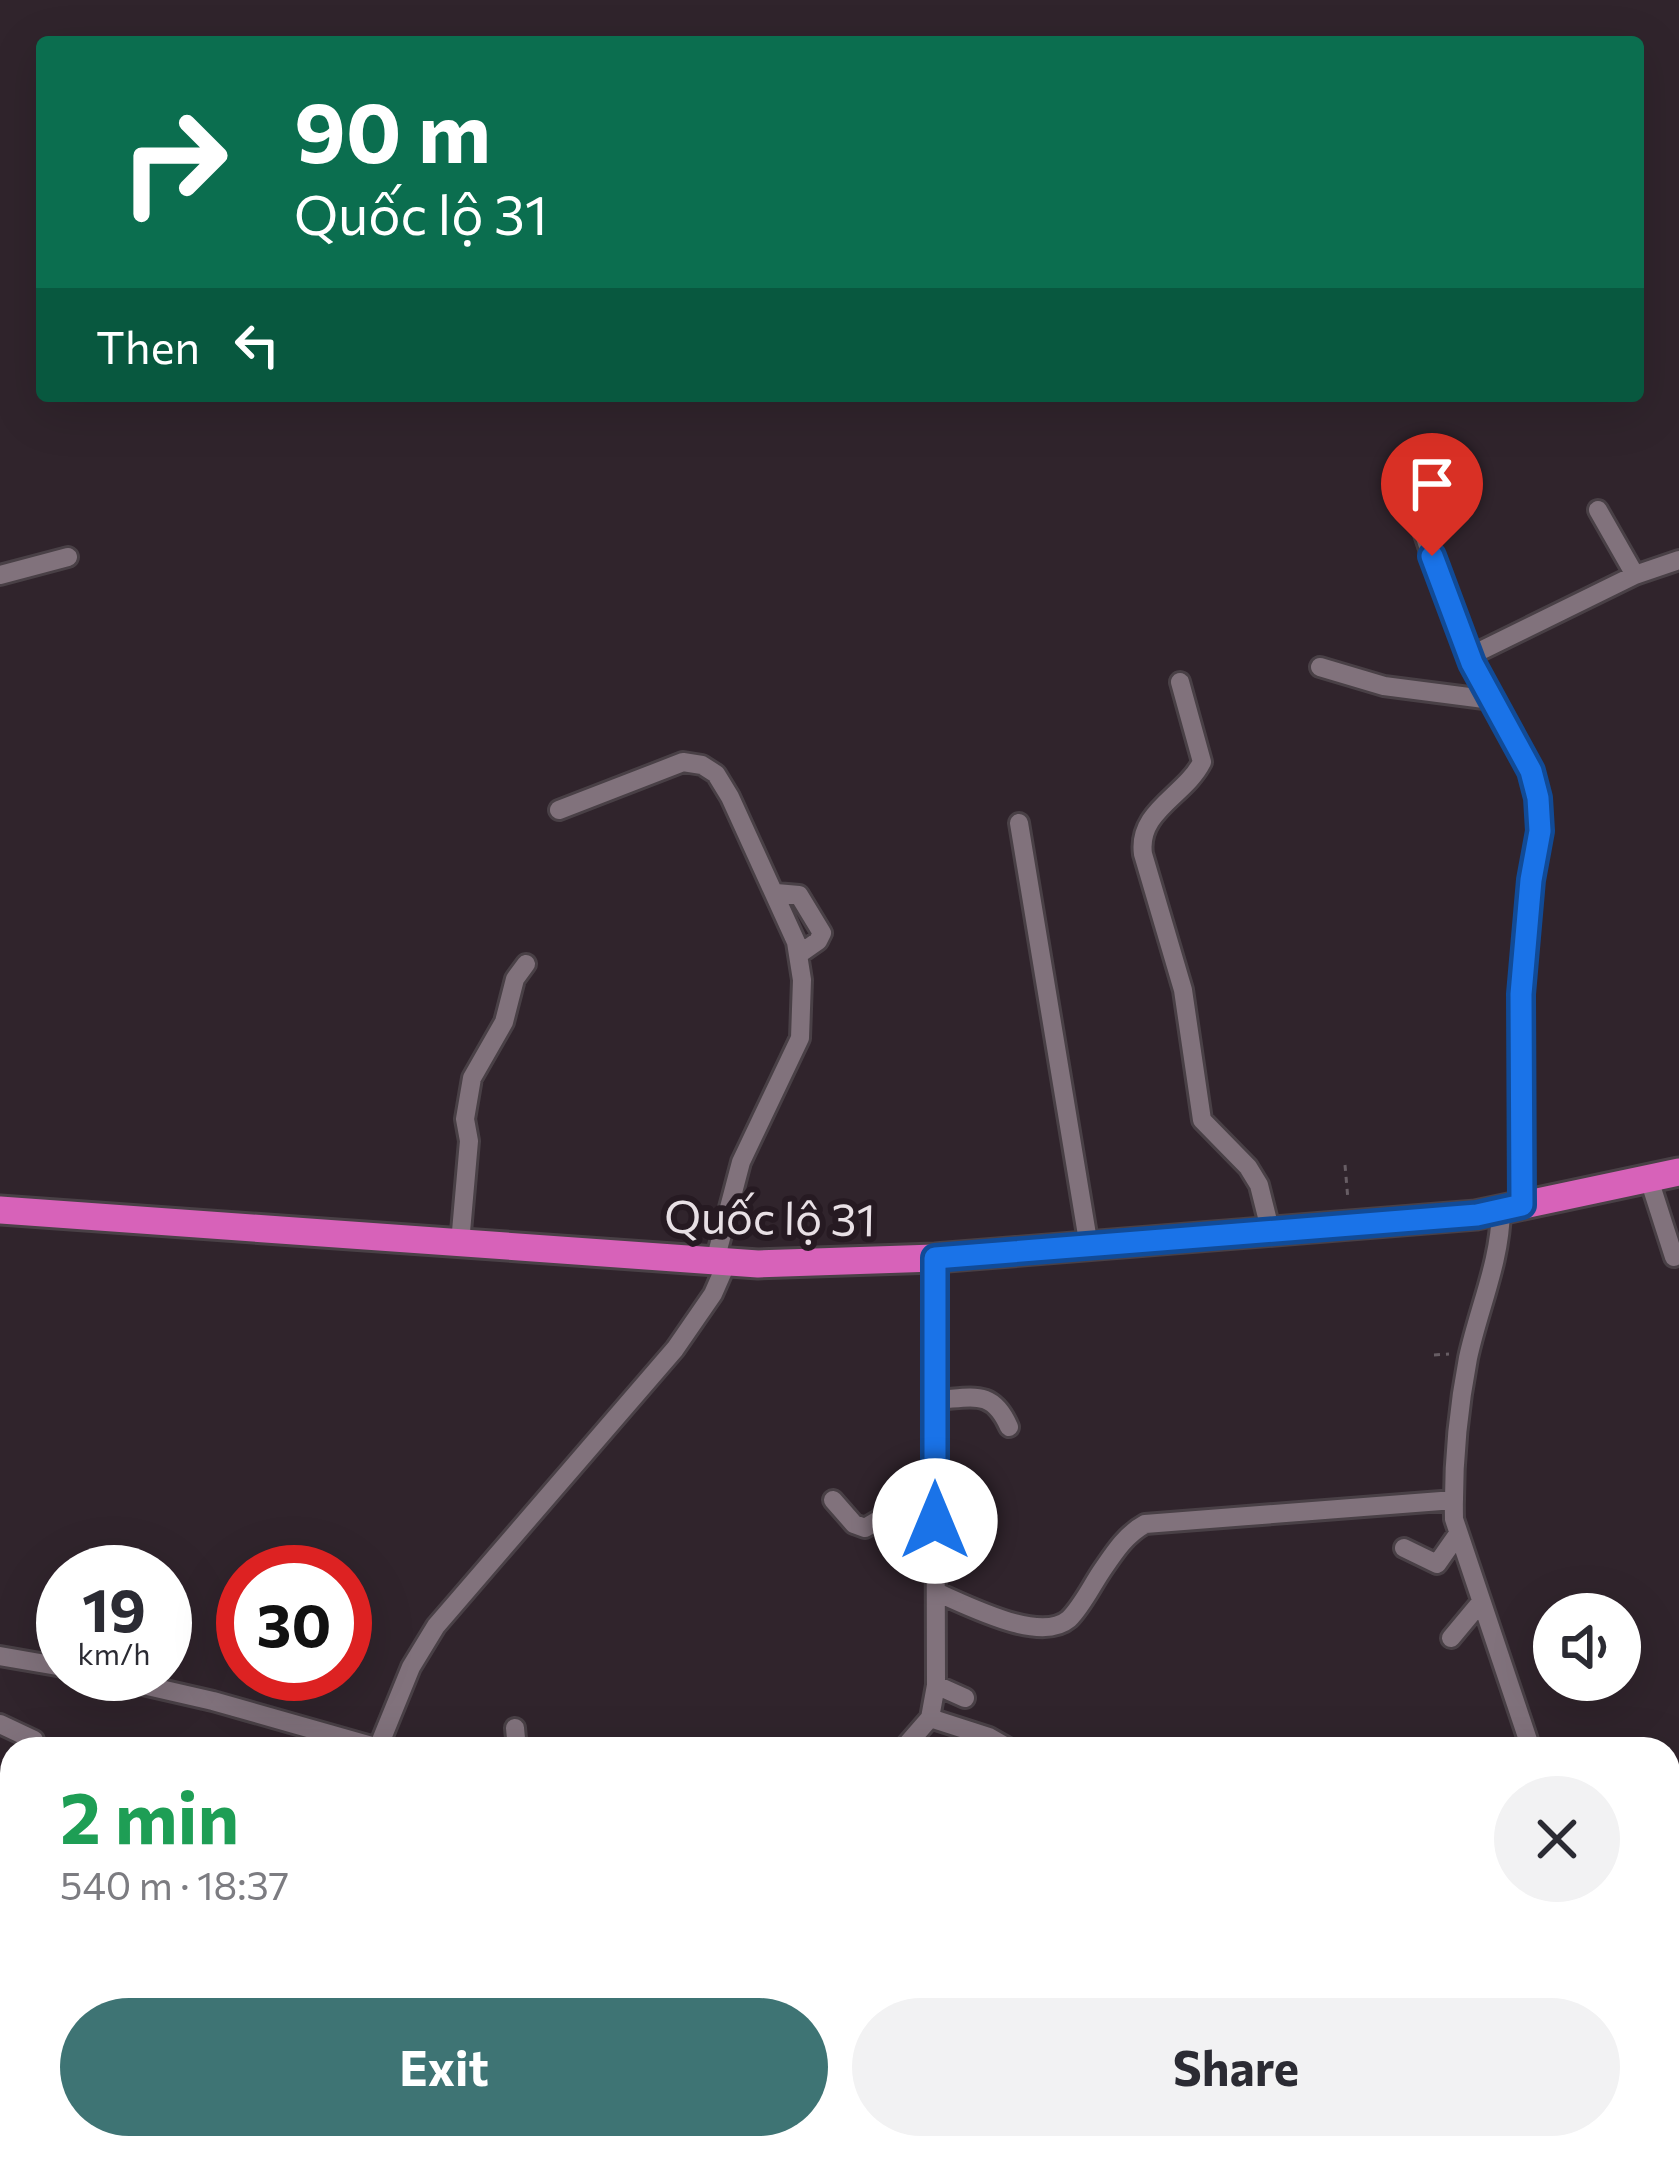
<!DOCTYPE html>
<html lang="en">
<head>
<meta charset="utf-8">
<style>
  body { margin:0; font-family:Commissioner,sans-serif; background:#f2f2f3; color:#2b2b33; height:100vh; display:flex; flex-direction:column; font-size:45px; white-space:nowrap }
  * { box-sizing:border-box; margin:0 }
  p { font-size:39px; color:#7c7c81 }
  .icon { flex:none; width:66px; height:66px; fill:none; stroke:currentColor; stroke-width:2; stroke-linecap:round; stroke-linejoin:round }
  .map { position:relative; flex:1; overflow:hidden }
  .panel { position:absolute; left:0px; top:1737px; width:1680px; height:423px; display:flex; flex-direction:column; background:#fff; border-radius:36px 36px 0 0; box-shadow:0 12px 48px #0002 }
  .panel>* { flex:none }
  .guide { position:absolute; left:36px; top:36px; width:1608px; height:366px; border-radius:12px; box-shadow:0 12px 48px #0002; background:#0b6e4f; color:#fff; overflow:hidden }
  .buttons { position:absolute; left:1533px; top:1593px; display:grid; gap:24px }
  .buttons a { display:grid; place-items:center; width:108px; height:108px; border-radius:50%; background:#fff; box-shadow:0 12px 48px #0002; font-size:60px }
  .speed { position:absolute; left:36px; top:1545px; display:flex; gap:24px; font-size:60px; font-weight:700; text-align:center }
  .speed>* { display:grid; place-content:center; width:156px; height:156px; border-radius:50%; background:#fff; box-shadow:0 12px 48px #0002; line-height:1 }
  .speed small { font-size:30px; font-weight:400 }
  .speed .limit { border:18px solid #d22; background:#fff; color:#111 }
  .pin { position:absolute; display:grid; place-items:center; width:102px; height:102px; color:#fff; margin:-123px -51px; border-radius:50% 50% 50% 0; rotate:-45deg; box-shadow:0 0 12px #0007 }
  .pin .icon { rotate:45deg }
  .me { position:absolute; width:132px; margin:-66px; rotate:0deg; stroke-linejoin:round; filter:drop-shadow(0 0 9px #0008) }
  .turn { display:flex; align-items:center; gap:42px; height:252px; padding:0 60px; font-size:54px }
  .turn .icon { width:156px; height:156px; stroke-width:2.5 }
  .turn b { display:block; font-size:84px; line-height:102px }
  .then { display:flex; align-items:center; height:114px; padding:0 60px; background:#0003; gap:24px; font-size:45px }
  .round { display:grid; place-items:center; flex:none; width:126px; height:126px; border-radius:63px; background:#f2f2f3 }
  .headline { display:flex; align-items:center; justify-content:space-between; height:204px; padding:0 60px }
  h1 { font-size:72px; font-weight:700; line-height:90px; color:#1e9e55 }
  .button { display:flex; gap:24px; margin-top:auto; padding:24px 60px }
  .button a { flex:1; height:138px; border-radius:72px; background:#3e7474; color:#fff; font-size:48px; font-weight:700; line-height:138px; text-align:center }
  .button a+a { background:#f2f2f3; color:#2b2b33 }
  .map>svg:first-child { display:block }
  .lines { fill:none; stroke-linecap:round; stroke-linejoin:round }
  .minor-casing { stroke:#494046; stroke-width:24 }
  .highway-casing { stroke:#494046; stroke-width:33 }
  .path { stroke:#675d64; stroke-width:3; stroke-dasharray:6 6; stroke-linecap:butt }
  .minor { stroke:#81727c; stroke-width:18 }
  .highway { stroke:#d762b9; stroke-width:27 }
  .route-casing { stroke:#114b97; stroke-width:30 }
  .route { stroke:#1a73e8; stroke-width:21 }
  .labels { text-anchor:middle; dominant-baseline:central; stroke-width:12; stroke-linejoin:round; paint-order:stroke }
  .street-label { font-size:45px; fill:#e8e0e5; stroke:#261a22 }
</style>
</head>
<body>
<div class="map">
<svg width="1679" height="2159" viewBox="0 0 1679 2159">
  <rect width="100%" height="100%" fill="#30242c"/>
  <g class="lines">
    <g class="minor-casing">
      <path id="minor" d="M1598,510L1635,575
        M1419,519L1444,594L1472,655
        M0,575L68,557
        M1320,667L1384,686L1492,700
        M1180,682L1202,762C1185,796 1137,811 1143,854L1183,990L1202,1120L1248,1167L1259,1185L1271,1233
        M559,810L683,762L702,765L716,774L730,797L796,942L802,980L800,1038L741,1162L715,1261
        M1019,823L1089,1247
        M776,893L799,895L822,933L818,941L798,955
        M1649,1179L1674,1257
        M1522,1205L1521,994L1531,880L1540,831L1538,798L1531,771L1486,691L1472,655L1635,575L1679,560
        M1501,1210C1500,1263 1479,1307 1468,1358C1458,1410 1453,1466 1454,1519L1531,1749
        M460,1243L469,1141L465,1119L472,1078L504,1022L515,979L526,964
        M935,1400C972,1398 992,1388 1009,1427
        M833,1500L854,1524L865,1528L935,1486
        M1404,1548L1437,1564L1458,1534
        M936,1592C967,1605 1040,1644 1069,1619C1082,1606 1091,1587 1101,1572C1114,1553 1125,1535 1145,1524L1454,1500
        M1451,1638L1481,1602
        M0,1656L63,1667
        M95,1674L213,1701L382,1749
        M936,1685L965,1698
        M930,1718L989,1737L1010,1749
        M0,1724L34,1740
        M515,1728L517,1749
        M378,1748L411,1667L436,1626L675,1349L713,1294L727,1262
        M903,1749L930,1718L936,1685L935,1258
        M1668,2052L1679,2045
        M809,2148L822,2159
        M1078,2148L1082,2159
        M1179,2148L1181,2159
        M1625,2148L1626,2159
        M1653,2148L1679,2150
        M1247,2158L1250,2159
        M740,2159L742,2148
        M791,2159L794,2148
        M935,2159L937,2148
        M1366,2159L1367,2154
        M1509,2159L1524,2148"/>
    </g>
    <g class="highway-casing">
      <path id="highway" d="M0,1210L758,1264L935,1258L1476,1215L1679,1172"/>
    </g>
    <path class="path" d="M1345,1165L1348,1200
      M1434,1355L1449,1354"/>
    <use href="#minor" class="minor"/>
    <use href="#highway" class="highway"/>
  </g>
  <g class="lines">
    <g class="route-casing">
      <path id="route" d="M935,1521V1258L1477,1215L1522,1205L1521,994L1531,880L1540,831L1538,798L1531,771L1472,663L1432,556"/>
    </g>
    <use href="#route" class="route"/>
  </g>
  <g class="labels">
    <g class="street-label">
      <text transform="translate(770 1216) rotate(1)">Quốc lộ 31</text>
    </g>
  </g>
</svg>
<div class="buttons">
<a><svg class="icon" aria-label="sound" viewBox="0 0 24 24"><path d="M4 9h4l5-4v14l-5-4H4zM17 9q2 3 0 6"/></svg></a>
</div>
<div class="speed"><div>19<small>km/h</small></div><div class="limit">30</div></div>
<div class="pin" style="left:1432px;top:556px;background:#d93025"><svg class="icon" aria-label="arrive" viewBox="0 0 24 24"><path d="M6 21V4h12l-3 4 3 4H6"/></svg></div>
<svg class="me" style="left:935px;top:1521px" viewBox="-20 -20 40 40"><circle r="19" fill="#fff"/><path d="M0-13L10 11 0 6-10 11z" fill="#1a73e8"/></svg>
<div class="guide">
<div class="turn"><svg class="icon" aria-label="right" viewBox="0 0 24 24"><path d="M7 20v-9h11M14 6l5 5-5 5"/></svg><div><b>90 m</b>Quốc lộ 31</div></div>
<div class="then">Then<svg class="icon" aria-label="left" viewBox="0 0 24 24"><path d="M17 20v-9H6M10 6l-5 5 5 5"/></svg></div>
</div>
<section class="panel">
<div class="headline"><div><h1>2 min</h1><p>540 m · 18:37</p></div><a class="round"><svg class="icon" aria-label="close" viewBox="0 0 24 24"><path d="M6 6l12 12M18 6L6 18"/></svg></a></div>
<div class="button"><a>Exit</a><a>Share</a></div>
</section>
</div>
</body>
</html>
